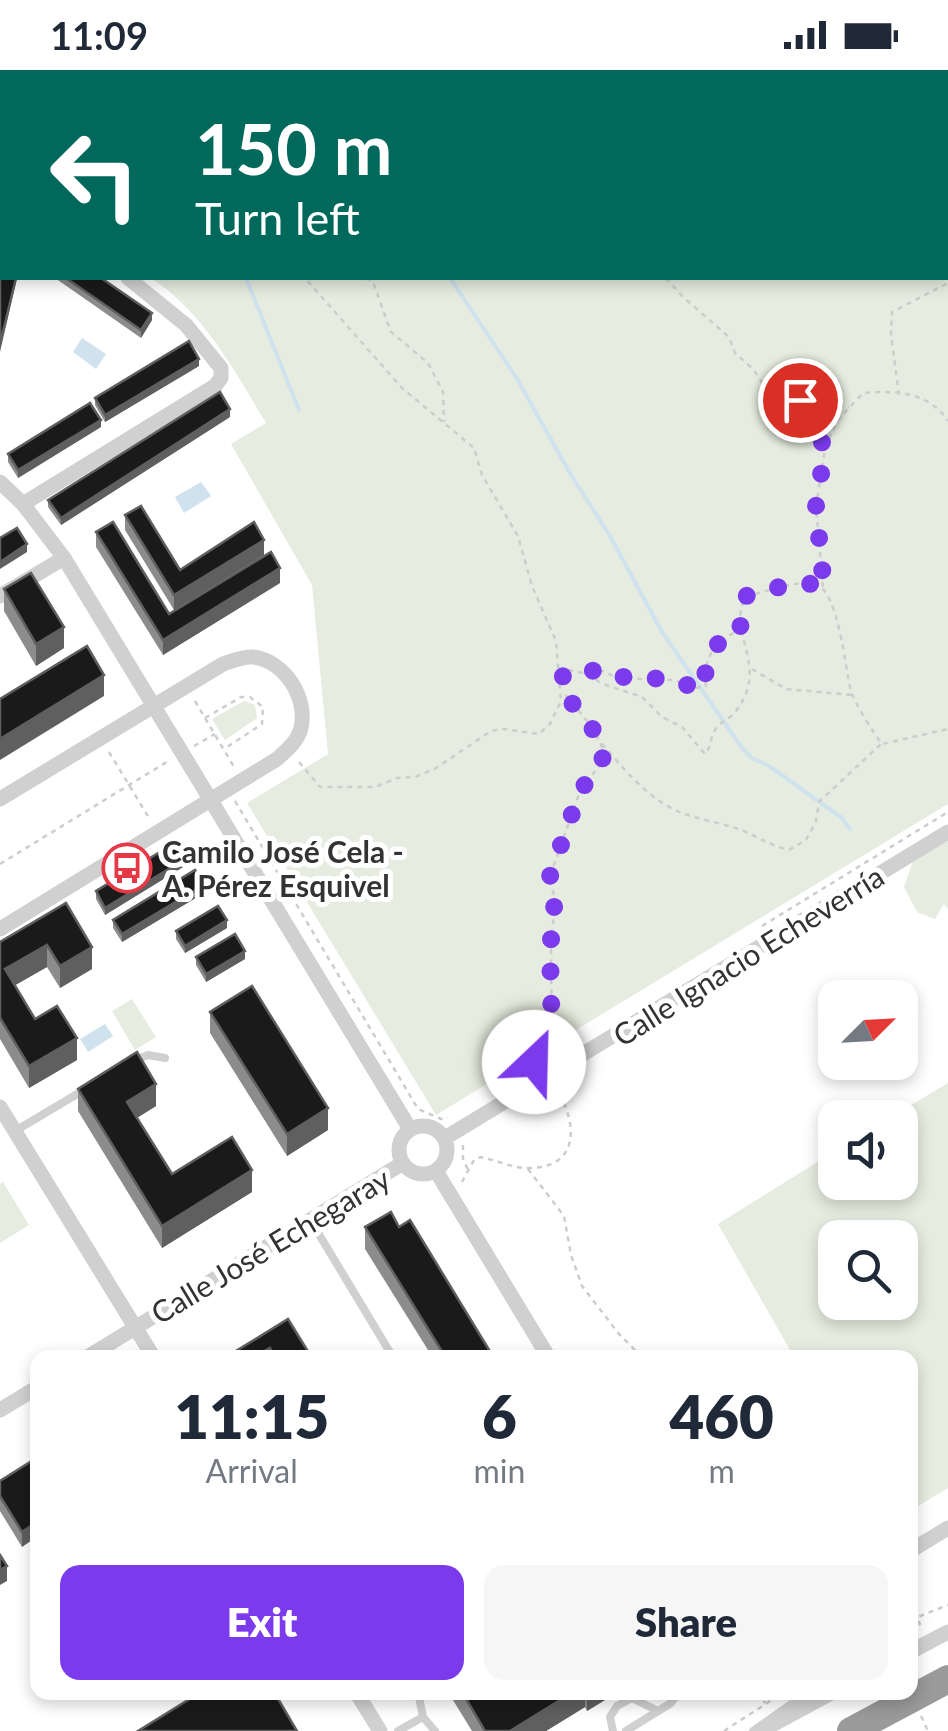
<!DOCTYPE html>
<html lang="en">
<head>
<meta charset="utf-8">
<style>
  body { margin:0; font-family:Lato,sans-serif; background:#f6f6f7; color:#1f2937; height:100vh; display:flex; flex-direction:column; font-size:38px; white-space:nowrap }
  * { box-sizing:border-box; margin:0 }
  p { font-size:32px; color:#747a83 }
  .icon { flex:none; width:55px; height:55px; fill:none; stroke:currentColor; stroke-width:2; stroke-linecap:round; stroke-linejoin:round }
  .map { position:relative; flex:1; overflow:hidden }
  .side { position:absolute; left:30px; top:1280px; width:888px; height:350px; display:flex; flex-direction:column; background:#fff; border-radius:20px; box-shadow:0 5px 15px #0003 }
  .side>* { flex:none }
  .banner { position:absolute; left:0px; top:0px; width:950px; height:210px; box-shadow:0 5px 15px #0003; background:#00695c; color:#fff; overflow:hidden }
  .needle { width:65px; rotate:66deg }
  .fabs { position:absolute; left:818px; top:910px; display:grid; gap:20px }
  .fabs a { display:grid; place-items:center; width:100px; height:100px; border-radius:20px; background:#fff; box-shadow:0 5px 15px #0003; font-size:50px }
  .pin { position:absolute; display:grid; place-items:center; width:85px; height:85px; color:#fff; margin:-42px; border:5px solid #fff; border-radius:50%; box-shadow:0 2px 10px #0007 }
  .me { position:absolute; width:110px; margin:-55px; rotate:24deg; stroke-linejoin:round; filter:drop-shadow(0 0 8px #0008) }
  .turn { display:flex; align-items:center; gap:35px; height:210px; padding:0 30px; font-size:45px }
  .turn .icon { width:130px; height:130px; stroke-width:2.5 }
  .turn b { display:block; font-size:70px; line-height:85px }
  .eta { display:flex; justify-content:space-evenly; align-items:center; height:170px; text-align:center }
  .eta b { font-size:60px; font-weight:800; line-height:70px }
  .cta { display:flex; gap:20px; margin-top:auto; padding:20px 30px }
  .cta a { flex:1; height:115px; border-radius:20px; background:#7c3aed; color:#fff; font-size:40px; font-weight:800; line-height:115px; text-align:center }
  .cta a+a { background:#f6f6f7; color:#1f2937 }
  .status { display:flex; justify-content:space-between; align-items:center; height:70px; padding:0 50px; background:#fff; direction:ltr }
  .status svg { height:28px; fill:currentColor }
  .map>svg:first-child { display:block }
  .green { fill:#e6ecdf; fill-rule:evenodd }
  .water { fill:#cfe2ee }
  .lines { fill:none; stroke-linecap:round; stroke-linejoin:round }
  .stream { stroke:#cfe2ee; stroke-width:4 }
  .path { stroke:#cdcdcd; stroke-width:2.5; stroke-dasharray:5 5; stroke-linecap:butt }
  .service { stroke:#d0d0d0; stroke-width:8 }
  .minor { stroke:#d0d0d0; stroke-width:15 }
  .motorway { stroke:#9a9a9a; stroke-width:28 }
  .wall { fill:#8c8c8c }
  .shaded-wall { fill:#5f5f5f }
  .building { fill:#1a1a1a; stroke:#5f5f5f; stroke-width:2.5 }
  .route { stroke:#7c3aed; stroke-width:18; stroke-dasharray:0 32.4 }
  .labels { text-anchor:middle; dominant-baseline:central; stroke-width:10; stroke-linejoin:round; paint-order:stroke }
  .poi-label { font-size:30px; font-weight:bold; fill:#333; stroke:#fff; text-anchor:start }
  .street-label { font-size:30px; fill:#333; stroke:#fff }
</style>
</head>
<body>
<div class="status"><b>11:09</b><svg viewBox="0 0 49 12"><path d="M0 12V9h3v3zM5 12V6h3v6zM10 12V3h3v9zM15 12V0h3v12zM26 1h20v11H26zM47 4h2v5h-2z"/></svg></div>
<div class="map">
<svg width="948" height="1661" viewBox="0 0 948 1661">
  <rect width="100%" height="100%" fill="#fff"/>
  <path class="green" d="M0,0H948V734L436,1045L247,733L328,684L312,515L231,374L266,353C235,301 203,242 151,208H948V2H2V133Z
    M244,631L255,635L257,648L225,670L212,649Z
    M948,771V839L944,834L935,849L917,842L904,817L913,791Z
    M132,929L156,967L135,980L112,941Z
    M948,1013V1418L910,1441V1288L794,1287L718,1154L835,1081V1112H900V1048L891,1047ZM835,1168H900V1232H835Z
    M3,1112L29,1155L0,1173V1114Z"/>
  <path class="water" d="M82,268L106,284L96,299L73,282Z
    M201,412L211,426L184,443L175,427Z
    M105,954L113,966L88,982L80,969Z"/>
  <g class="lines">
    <path class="stream" d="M18,0L20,2
      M294,0L297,2
      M246,208L299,340
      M450,208L516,307L571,405L610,466L662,562L742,678L752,688L769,696L842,748L850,759"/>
    <path class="path" d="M176,0V2
      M198,0L201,2
      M497,0L498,2
      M912,0L913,2
      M948,50V51
      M0,118L2,119
      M366,208L373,212L391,262L428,293L443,322L444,352
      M666,208L683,227L729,267L735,283L753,299L763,314L784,323L803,339L825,378
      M899,325L891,264L892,242L948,213
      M790,326L815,335L849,337
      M823,517L816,437L825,379L836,352L863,323C896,320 929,322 948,351
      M752,599L786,619L852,625
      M589,602L603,601L617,608L674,610L695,618L706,616C702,588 716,568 742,560
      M561,607L569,600L592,605L600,613L642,627L662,647L682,657L705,684C712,677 710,664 718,656C724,650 731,648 736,641C771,595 725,563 746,526C767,522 793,510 815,514C839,520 845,599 851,621C854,632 874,664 882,674L948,659
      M195,631L234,697
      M205,648L241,627H250L263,637L262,654L224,679
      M602,674C625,700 650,732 685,744C705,751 727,754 746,762C761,769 773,776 789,780L806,770L816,751L819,732L881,674
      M194,676L215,664
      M109,682L149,748
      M299,692L320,717H375L397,708L415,707L436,698L491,661L503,659L539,664L550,654L561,631L556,571L532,516L518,466L482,405L474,378L402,318L305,208
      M235,731L418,1039L441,1049L448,1048
      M0,794L170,690
      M762,856L948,742
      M531,997L534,987L552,967L551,880L555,828L549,809L580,721L599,696L603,685L601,673L588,652L562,621
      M463,1075V1089L468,1100
      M528,1099L564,1146L571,1185L582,1216L619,1264L643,1288
      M462,1112L474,1090L481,1087C496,1090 512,1098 527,1098C580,1099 578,1054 557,1020
      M910,1550L948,1535
      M910,1554L918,1550L920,1554L910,1559
      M759,1622L765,1633
      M921,1646L928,1661
      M724,1661L784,1622"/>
    <path class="service" d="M135,990L148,985L165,988
      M15,1061L84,1020
      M311,1151L391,1284
      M418,1622L423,1647L435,1661
      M398,1661L423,1647
      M613,1661L610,1647L617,1636L632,1628L658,1641
      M626,1661L671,1633L679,1622
      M753,1661L808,1622"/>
    <path class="minor" d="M0,145L2,143
      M0,412L23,434L215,316L221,308V298L186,255L128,208
      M23,434L64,488L410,1059
      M0,526L64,488
      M0,729L223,594C232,591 243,586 253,587C285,591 308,628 301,658C298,671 287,680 277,689L0,859
      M0,1037L154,1288
      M399 1080a24 24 0 1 1 48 0a24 24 0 1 1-48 0Z
      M445,1068L948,762
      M436,1101L549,1288
      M86,1288L403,1093
      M0,1340L38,1317
      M910,1481L948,1458
      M910,1582L948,1562
      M356,1622L380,1661
      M761,1661L833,1622"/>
    <path class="motorway" d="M851,1661L948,1609"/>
  </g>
  <path class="wall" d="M55,208H101L152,250L141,268Z
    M199,296L105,352L95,335V328Z
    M230,347L61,455L48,437V430Z
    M101,357L18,408L8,392V384Z
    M125,445L180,500L174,540L125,460Z
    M96,462L169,544L280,513L163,585L96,477Z
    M4,519L64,578L36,596L4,541Z
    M188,794L105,845L96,829V821Z
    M204,823L122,872L113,858V850Z
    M66,833L92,899L60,918L47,897L15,915L35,949L77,990L29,1018L0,969V872Z
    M227,858L185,883L176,869V861Z
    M196,887L245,889L206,912L196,895Z
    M210,942L328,1060L287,1086L210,963Z
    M78,1019L156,1036L137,1048L172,1104L252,1122L162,1178L78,1041Z
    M365,1157H399L494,1288H433L365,1179Z
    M38,1387L22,1477L0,1441V1411Z
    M448,1622H618L587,1641L585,1637L546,1661H472Z"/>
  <path class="shaded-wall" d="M16,208H17L0,282V274Z
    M152,243V250L141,268V260Z
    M199,289V296L105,352V345Z
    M230,339V347L61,455V448Z
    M101,350V357L18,408V400Z
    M264,470V485L174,540V525Z
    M27,474V482L0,499V492Z
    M280,498V513L163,585V570Z
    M64,557V578L36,596V574Z
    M104,605V626L0,690V669Z
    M188,787V794L105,845V838Z
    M204,815V823L122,872V864Z
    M227,850V858L185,883V876Z
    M47,875V897L5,921V899Z
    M92,877V899L60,918V896Z
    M245,881V889L206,912V904Z
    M77,968V990L29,1018V996Z
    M156,1014V1036L127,1054V1032Z
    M328,1038V1060L287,1086V1064Z
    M252,1100V1122L162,1178V1156Z
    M270,1278V1288H257V1285Z
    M38,1451V1466L22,1477V1462Z
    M7,1496V1511L0,1515V1500Z
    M573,1622H585V1637L546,1661H510Z
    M587,1622H618L587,1641Z"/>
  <path class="building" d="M2,176V208H16L0,274V186Z
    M66,208H101L152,243L141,260Z
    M189,271L199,289L105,345L95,328Z
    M220,322L230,339L61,448L48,430Z
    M90,333L101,350L18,400L8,384Z
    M141,436L180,500L254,452L264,470L174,525L125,445Z
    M113,452L169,544L271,482L280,498L163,570L96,462Z
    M17,458L27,474L0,492V468Z
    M31,503L64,557L36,574L4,519Z
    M87,576L104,605L0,669V629Z
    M178,771L188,787L105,838L96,821Z
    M195,800L204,815L122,864L113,850Z
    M66,833L92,877L60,896L47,875L5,899L35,949L57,936L77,968L29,996L0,948V872Z
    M218,836L227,850L185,876L176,861Z
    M235,864L245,881L206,904L196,887Z
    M252,916L328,1038L287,1064L210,942Z
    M137,982L156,1014L127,1032L172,1104L232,1067L252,1100L162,1156L78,1019Z
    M391,1142L399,1157L410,1150L494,1288H446L365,1157Z
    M288,1249L312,1288H275L270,1278L257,1285L258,1288H240L236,1281Z
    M38,1387V1451L22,1462L0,1426V1411Z
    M0,1485L7,1496L0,1500Z
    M201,1622H274L297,1661H138Z
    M462,1622H573L510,1661H485Z"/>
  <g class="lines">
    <path class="route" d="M534,992V987L552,966L550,880L555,828L549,809L580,721L599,696L604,685L601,672L588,652L561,620V608L570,600L603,601L617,608L629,606L674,610L695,618L706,616C702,588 716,568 742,560C736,546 739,539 746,526C770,521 801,506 824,518L816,436L825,379L812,350L784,323L800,330"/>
  </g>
  <defs>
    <g id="bus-ring" transform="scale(2.5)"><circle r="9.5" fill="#fff" stroke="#e63946" stroke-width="1.5"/><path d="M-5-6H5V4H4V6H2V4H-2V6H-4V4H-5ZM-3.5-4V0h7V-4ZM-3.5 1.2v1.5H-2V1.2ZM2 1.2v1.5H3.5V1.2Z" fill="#e63946"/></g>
  </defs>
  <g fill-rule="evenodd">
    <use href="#bus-ring" x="127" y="798"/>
  </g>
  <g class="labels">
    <g class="poi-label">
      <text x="162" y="781">Camilo José Cela -<tspan x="162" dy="34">A. Pérez Esquivel</tspan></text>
    </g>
    <g class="street-label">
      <text transform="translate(748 885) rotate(-32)">Calle Ignacio Echeverría</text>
      <text transform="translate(270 1175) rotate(-31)">Calle José Echegaray</text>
    </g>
  </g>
</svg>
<div class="fabs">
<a><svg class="needle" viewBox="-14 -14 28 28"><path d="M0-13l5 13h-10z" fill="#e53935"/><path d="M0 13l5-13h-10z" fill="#747a83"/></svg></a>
<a><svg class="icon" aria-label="sound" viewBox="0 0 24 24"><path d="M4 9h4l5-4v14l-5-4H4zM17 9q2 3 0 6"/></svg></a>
<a><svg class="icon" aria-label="search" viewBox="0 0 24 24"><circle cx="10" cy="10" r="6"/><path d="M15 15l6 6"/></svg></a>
</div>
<div class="pin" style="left:800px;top:330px;background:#d93025"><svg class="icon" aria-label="arrive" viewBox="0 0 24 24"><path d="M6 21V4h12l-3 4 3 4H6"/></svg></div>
<svg class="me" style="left:534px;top:992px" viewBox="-20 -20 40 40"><circle r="19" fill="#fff"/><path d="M0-13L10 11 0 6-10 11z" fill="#7c3aed"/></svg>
<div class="banner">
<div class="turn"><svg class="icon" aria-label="left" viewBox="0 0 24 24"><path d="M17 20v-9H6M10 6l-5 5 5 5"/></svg><div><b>150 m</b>Turn left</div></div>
</div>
<section class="side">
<div class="eta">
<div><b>11:15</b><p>Arrival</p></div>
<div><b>6</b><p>min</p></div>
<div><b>460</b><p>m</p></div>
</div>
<div class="cta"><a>Exit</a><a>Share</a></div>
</section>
</div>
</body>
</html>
